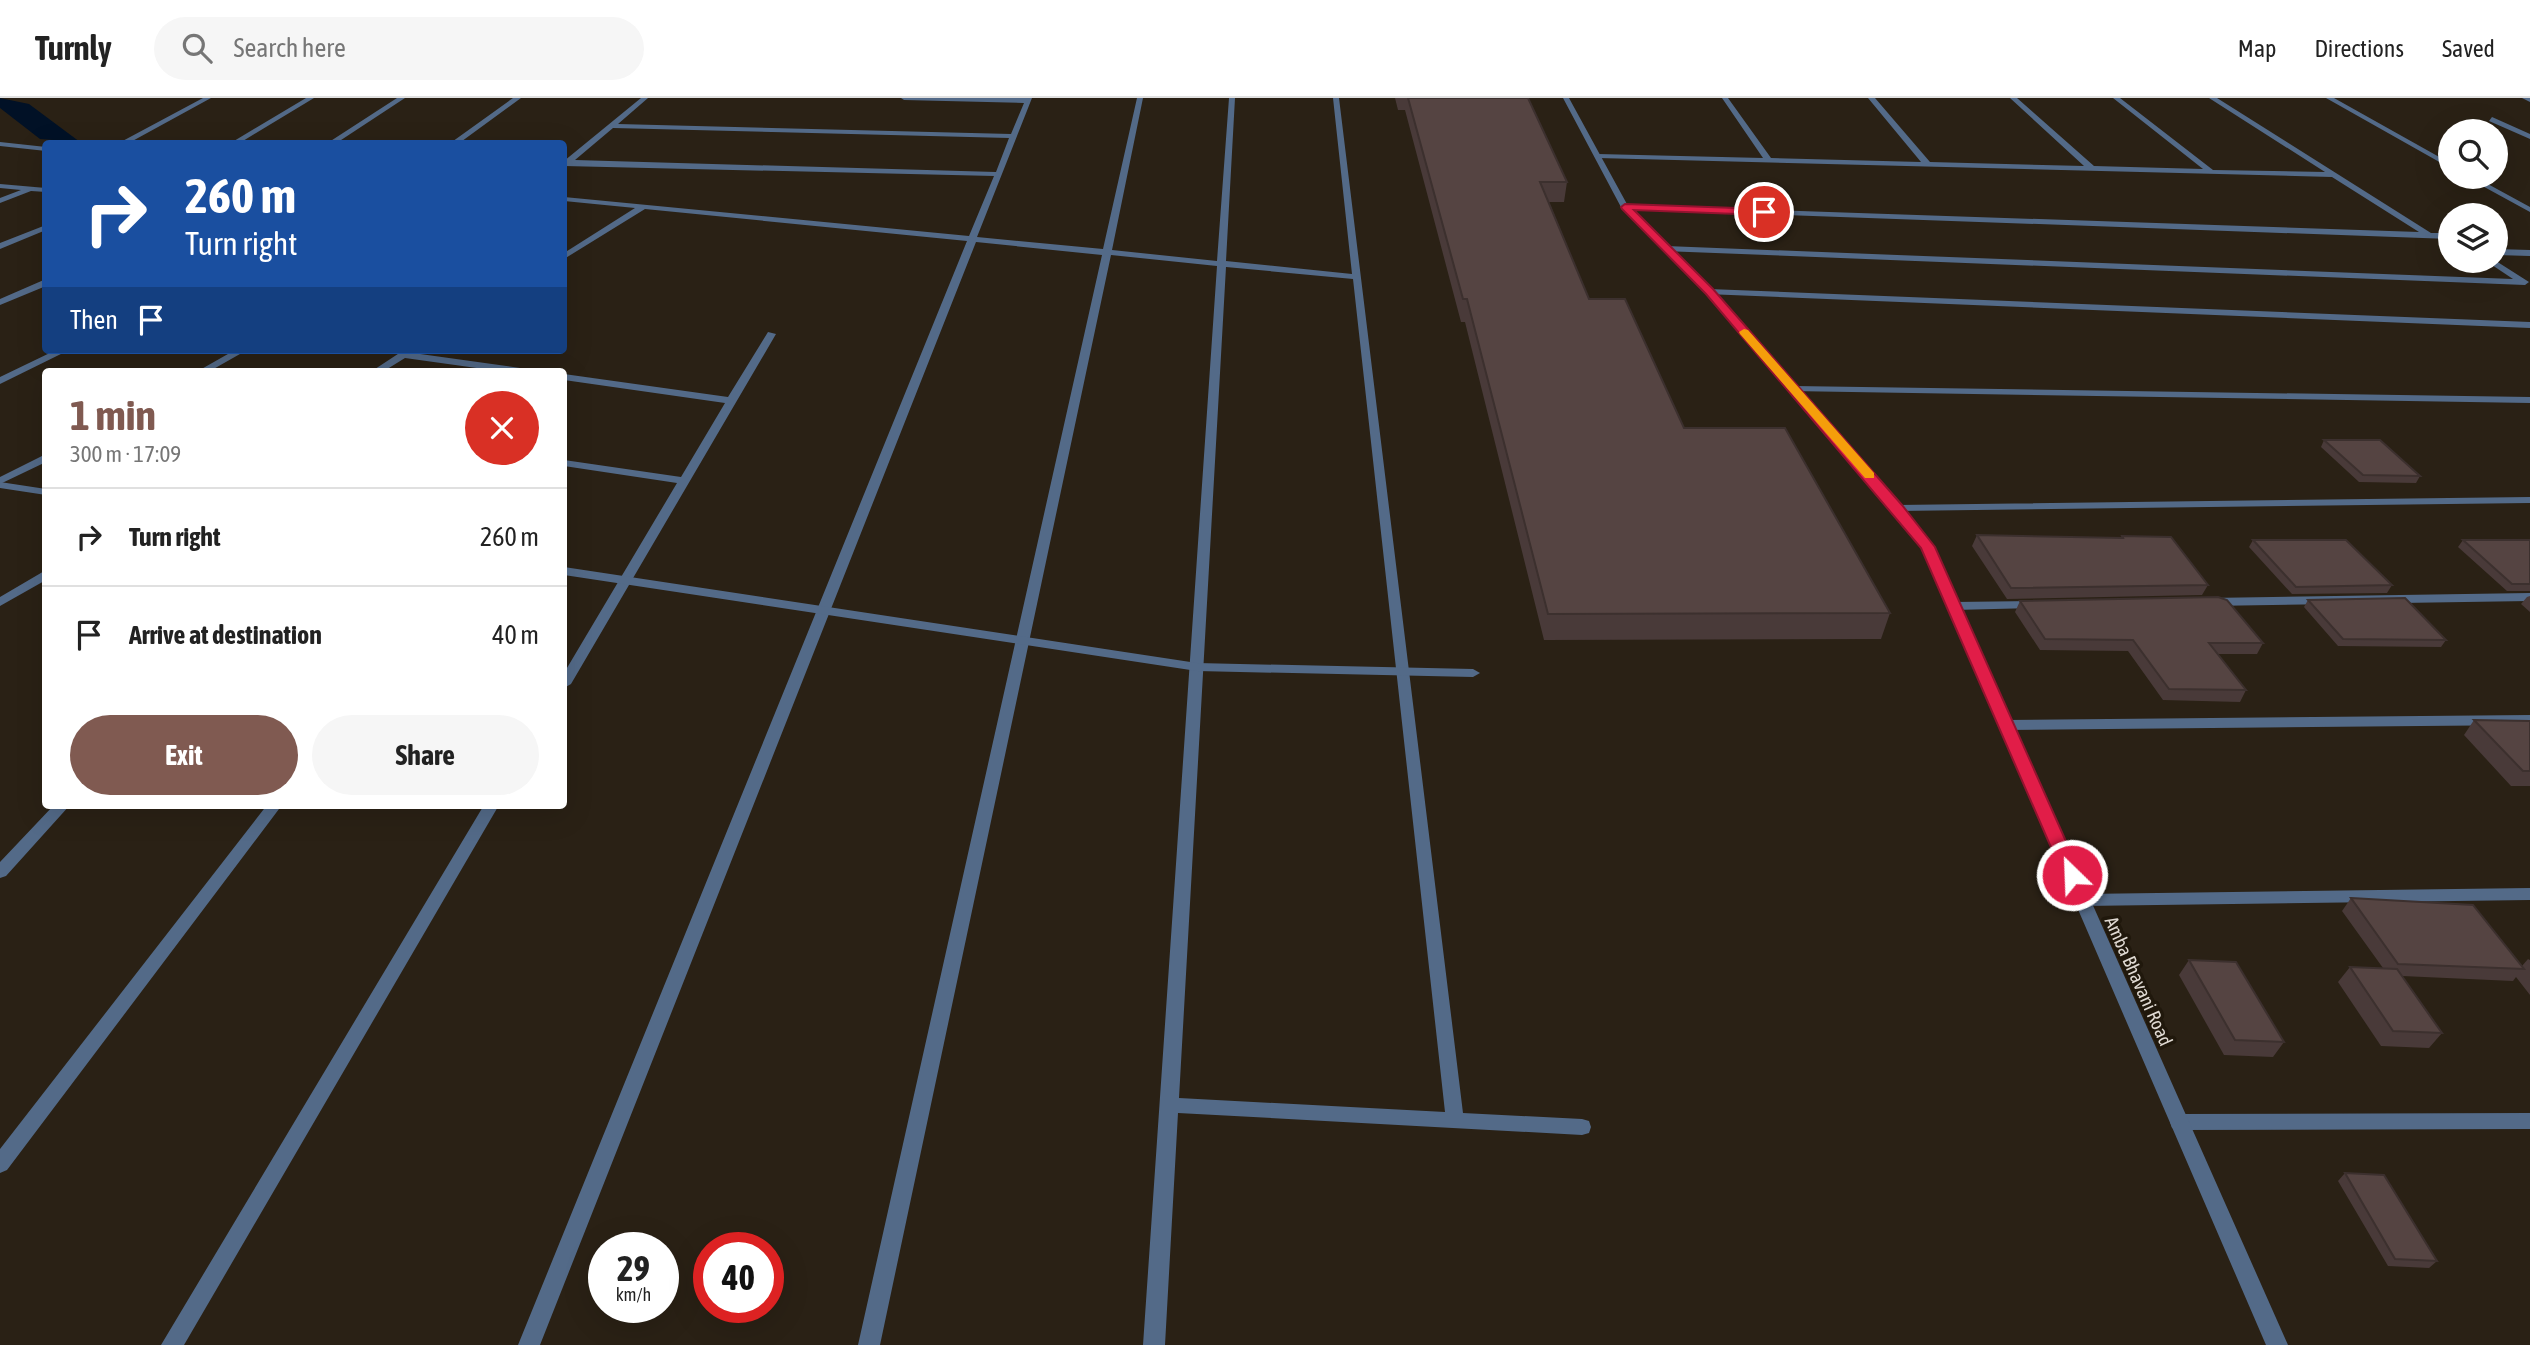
<!DOCTYPE html>
<html lang="en">
<head>
<meta charset="utf-8">
<style>
  body { margin:0; font-family:"Asap Condensed",sans-serif; background:#f6f6f6; color:#222; height:100vh; display:flex; flex-direction:column; font-size:26px; white-space:nowrap }
  * { box-sizing:border-box; margin:0 }
  p { font-size:23px; color:#767676 }
  .icon { flex:none; width:38px; height:38px; fill:none; stroke:currentColor; stroke-width:2; stroke-linecap:round; stroke-linejoin:round }
  .map { position:relative; flex:1; overflow:hidden }
  .sheet { position:absolute; left:42px; top:270px; width:525px; height:441px; display:flex; flex-direction:column; background:#fff; border-radius:7px; box-shadow:0 7px 28px #0002 }
  .sheet>* { flex:none }
  .guide { position:absolute; left:42px; top:42px; width:525px; height:214px; border-radius:7px; box-shadow:0 7px 28px #0002; background:#1a4fa0; color:#fff; overflow:hidden }
  .tools { position:absolute; left:2438px; top:21px; display:grid; gap:14px }
  .tools a { display:grid; place-items:center; width:70px; height:70px; border-radius:50%; background:#fff; box-shadow:0 7px 28px #0002; font-size:35px }
  .speed { position:absolute; left:588px; top:1134px; display:flex; gap:14px; font-size:35px; font-weight:700; text-align:center }
  .speed>* { display:grid; place-content:center; width:91px; height:91px; border-radius:50%; background:#fff; box-shadow:0 7px 28px #0002; line-height:1 }
  .speed small { font-size:18px; font-weight:400 }
  .speed .limit { border:10px solid #d22; background:#fff; color:#111 }
  .pin { position:absolute; display:grid; place-items:center; width:60px; height:60px; color:#fff; margin:-30px; border:4px solid #fff; border-radius:50%; box-shadow:0 2px 7px #0007 }
  .me { position:absolute; width:77px; margin:-38px; rotate:336deg; stroke-linejoin:round; filter:drop-shadow(0 0 5px #0008) }
  .turn { display:flex; align-items:center; gap:24px; height:147px; padding:0 28px; font-size:32px }
  .turn .icon { width:91px; height:91px; stroke-width:2.5 }
  .turn b { display:block; font-size:49px; line-height:60px }
  .then { display:flex; align-items:center; height:66px; padding:0 28px; background:#0003; gap:14px; font-size:26px }
  .round { display:grid; place-items:center; flex:none; width:74px; height:74px; border-radius:37px; background:#f6f6f6 }
  .overview { display:flex; align-items:center; justify-content:space-between; height:119px; padding:0 28px }
  h1 { font-size:42px; font-weight:700; line-height:52px; color:#805a51 }
  .cta { display:flex; gap:14px; margin-top:auto; padding:14px 28px }
  .cta a { flex:1; height:80px; border-radius:42px; background:#805a51; color:#fff; font-size:28px; font-weight:700; line-height:80px; text-align:center }
  .cta a+a { background:#f6f6f6; color:#222 }
  ul { padding:0; list-style:none }
  li { display:flex; align-items:center; gap:21px; height:98px; padding:0 28px; border-top:2px solid #e0e0e0 }
  li div { flex:1 }
  li b { display:block; font-size:26px }
  li em { font-style:normal }
  header { display:flex; align-items:center; gap:42px; box-sizing:border-box; height:98px; padding:0 35px; background:#fff; border-bottom:2px solid #e0e0e0 }
  header strong { font-size:33px }
  nav { display:flex; gap:38px; margin-inline-start:auto; font-size:24px }
  .search { width:490px; height:63px; background:#f6f6f6; display:flex; align-items:center; gap:18px; box-sizing:border-box; padding:0 24px; border-radius:38px; color:#767676; font-size:26px }
  .map>svg:first-child { display:block }
  .water { fill:#011126 }
  .lines { fill:none; stroke-linecap:round; stroke-linejoin:round }
  .minor { fill:#536a88; fill-rule:evenodd }
  .tertiary { fill:#536a88; fill-rule:evenodd }
  .wall { fill:#493a39 }
  .building { fill:#554442; stroke:#3c302e; stroke-width:2 }
  .route { fill:#e11d48; stroke:#92132f; stroke-width:2 }
  .slow { fill:#f59e0b }
  .labels { text-anchor:middle; dominant-baseline:central; stroke-width:7; stroke-linejoin:round; paint-order:stroke }
  .street-label { font-size:19px; fill:#dfd9d2; stroke:#20180c }
</style>
</head>
<body>
<header>
<strong>Turnly</strong>
<div class="search"><svg class="icon" aria-label="search" viewBox="0 0 24 24"><circle cx="10" cy="10" r="6"/><path d="M15 15l6 6"/></svg>Search here</div>
<nav><a>Map</a><a>Directions</a><a>Saved</a></nav>
</header>
<div class="map">
<svg width="2530" height="1247" viewBox="0 0 2530 1247">
  <rect width="100%" height="100%" fill="#2a2115"/>
  <path class="water" d="M0,0L29,6L80,44L40,41L0,10Z"/>
  <g class="lines">
    <path class="minor" d="M203,0H211L127,46H117Z
      M306,0H314L238,46H229Z
      M397,0H405L335,46H326Z
      M513,0H521L458,46H449Z
      M641,0H648L618,26L1011,36L1024,5L904,2L901,0H1032L977,139L1103,151L1137,0H1143L1112,152L1217,163L1229,0H1235L1226,163L1352,176L1333,0H1339L1463,1015L1582,1021L1589,1023L1591,1029L1589,1035L1582,1037L1178,1015L1165,1247H1143L1217,168L1111,157L880,1247H858L1102,157L976,144L540,1247H518L967,143L645,111L564,161V155L635,110L564,103V99L969,138L994,78L564,68V63ZM613,30L1009,40L996,74L575,62ZM1226,169L1353,181L1445,1014L1179,1000Z
      M1722,0H1728L1771,60L1921,64L1868,0H1875L1930,64L2084,68L2010,0H2017L2094,68L2203,71L2113,0H2120L2213,72L2325,74L2209,0H2217L2431,135H2450V141L1622,111L1621,109L1625,107L2419,134L2332,79L1598,60L1594,58L1598,56L1763,60Z
      M2326,0H2334L2450,65V70Z
      M2522,0H2530V4Z
      M2492,19L2530,36V41L2489,23Z
      M0,44L46,49V53L0,48Z
      M2466,79H2475L2530,109V114Z
      M0,86L46,90V94L31,93L0,105V100L21,92L0,90Z
      M46,127V132L0,151V145Z
      M1666,148L2513,181L2486,163H2496L2529,184L2525,187L1663,153V149Z
      M2496,151L2530,152V158L2496,157Z
      M46,181V188L0,207V201Z
      M1709,191L2530,224V230L1706,196L1704,194Z
      M768,234L776,236L571,586L564,590V575L677,385L564,368V362L681,379L725,305L564,282V276L728,299Z
      M56,252H69L0,286V279Z
      M235,252H247L210,273H198Z
      M404,252H416L413,255L520,270L525,273H498L405,260L384,273H372Z
      M1794,288L2530,299V305L1790,293L1789,291Z
      M46,356V364L0,386V379Z
      M2530,399V405L1897,413L1891,410L1897,407Z
      M46,472V482L0,508V499Z
      M2530,495V503L2209,508L2203,504L2209,500Z
      M2035,503L2041,507L2039,510L1954,512L1948,508L1954,504Z
      M2530,617V627L2006,632L1999,627L2006,622Z
      M54,707H70L6,778L0,780V764Z
      M267,707H282L7,1072L0,1075V1051Z
      M484,707H499L184,1247H161Z
      M2530,790V802L2083,808L2077,806L2075,802L2077,798L2083,796Z
      M2530,1015V1031L2179,1032L2172,1030L2170,1024L2172,1018L2179,1016Z"/>
    <path class="tertiary" d="M1563,0H1569L1628,108L1712,192L1934,449L2288,1247H2266L1922,450L1706,196L1622,111Z
      M0,384L46,391V397L0,390Z
      M564,469L1197,565L1473,571L1480,575L1473,579L1197,573L564,477Z"/>
  </g>
  <path class="wall" d="M1395,0H1528L1567,84L1564,104H1549L1589,201L1684,330L1890,515L1881,541L1544,542L1465,224H1461L1405,12H1398Z
    M2324,342L2420,378L2416,385L2359,384L2321,349Z
    M1977,437L2121,440L2122,438L2208,487L2202,497L2007,501L1972,448Z
    M2253,442L2392,487L2387,495L2292,496L2249,449Z
    M2463,442H2530V493H2507L2458,449Z
    M2530,498V514L2521,506L2527,499Z
    M2308,502L2446,542L2441,549L2338,548L2304,509Z
    M2020,503L2263,545L2257,556H2218L2246,592L2240,604L2163,602L2128,553L2040,552L2015,514Z
    M2474,622L2530,623V688H2511L2464,637Z
    M2351,800L2522,868L2528,861L2530,862V897L2516,879L2513,883L2402,878L2442,935L2429,950L2381,948L2338,884L2350,869L2383,870L2342,813Z
    M2189,862L2284,944L2273,959L2224,957L2179,877Z
    M2345,1075L2437,1163L2429,1170L2388,1168L2338,1083Z"/>
  <path class="building" d="M1408,0H1528L1567,84H1540L1589,201H1625L1684,330H1785L1890,515L1548,516L1467,201H1463Z
    M2324,342H2380L2420,378L2363,377Z
    M1977,437L2123,440L2122,438L2171,439L2208,487L2011,490Z
    M2253,442H2346L2392,487L2296,489Z
    M2463,442H2530V486H2512Z
    M2218,499L2227,502L2263,545H2209L2246,592L2169,591L2133,542L2045,541L2020,503Z
    M2405,500L2446,542L2343,541L2308,502Z
    M2474,622L2530,623V673H2523Z
    M2351,800L2473,807L2524,871L2398,866Z
    M2189,862L2236,864L2284,944L2235,942Z
    M2350,869L2397,871L2442,935L2393,933Z
    M2345,1075L2384,1077L2437,1163L2395,1161Z"/>
  <path class="route" d="M1625,106L1764,111L1769,114L1764,117L1634,112L1713,191L1902,407L1935,449L2081,777L2078,782H2065L2063,777L1921,450L1706,196L1622,111L1621,109Z"/>
  <path class="slow" d="M1744,231L1748,232L1874,375V380H1865L1740,236L1739,234Z"/>
  <g class="labels">
    <g class="street-label">
      <text transform="translate(2139 883) rotate(66)">Amba Bhavani Road</text>
    </g>
  </g>
</svg>
<div class="tools">
<a><svg class="icon" aria-label="search" viewBox="0 0 24 24"><circle cx="10" cy="10" r="6"/><path d="M15 15l6 6"/></svg></a>
<a><svg class="icon" aria-label="layers" viewBox="0 0 24 24"><path d="M12 4l9 5-9 5-9-5zM3 14l9 5 9-5"/></svg></a>
</div>
<div class="speed"><div>29<small>km/h</small></div><div class="limit">40</div></div>
<div class="pin" style="left:1764px;top:114px;background:#d93025"><svg class="icon" aria-label="arrive" viewBox="0 0 24 24"><path d="M6 21V4h12l-3 4 3 4H6"/></svg></div>
<svg class="me" style="left:2072px;top:777px" viewBox="-20 -20 40 40"><circle r="17" fill="#e11d48" stroke="#fff" stroke-width="3"/><path d="M0-11L8 9 0 5-8 9z" fill="#fff"/></svg>
<div class="guide">
<div class="turn"><svg class="icon" aria-label="right" viewBox="0 0 24 24"><path d="M7 20v-9h11M14 6l5 5-5 5"/></svg><div><b>260 m</b>Turn right</div></div>
<div class="then">Then<svg class="icon" aria-label="arrive" viewBox="0 0 24 24"><path d="M6 21V4h12l-3 4 3 4H6"/></svg></div>
</div>
<section class="sheet">
<div class="overview"><div><h1>1 min</h1><p>300 m · 17:09</p></div><a class="round" style="background:#d93025;color:#fff"><svg class="icon" aria-label="close" viewBox="0 0 24 24"><path d="M6 6l12 12M18 6L6 18"/></svg></a></div>
<ul>
<li><svg class="icon" aria-label="right" viewBox="0 0 24 24"><path d="M7 20v-9h11M14 6l5 5-5 5"/></svg><div><b>Turn right</b></div><em>260 m</em></li>
<li><svg class="icon" aria-label="arrive" viewBox="0 0 24 24"><path d="M6 21V4h12l-3 4 3 4H6"/></svg><div><b>Arrive at destination</b></div><em>40 m</em></li>
</ul>
<div class="cta"><a>Exit</a><a>Share</a></div>
</section>
</div>
</body>
</html>
